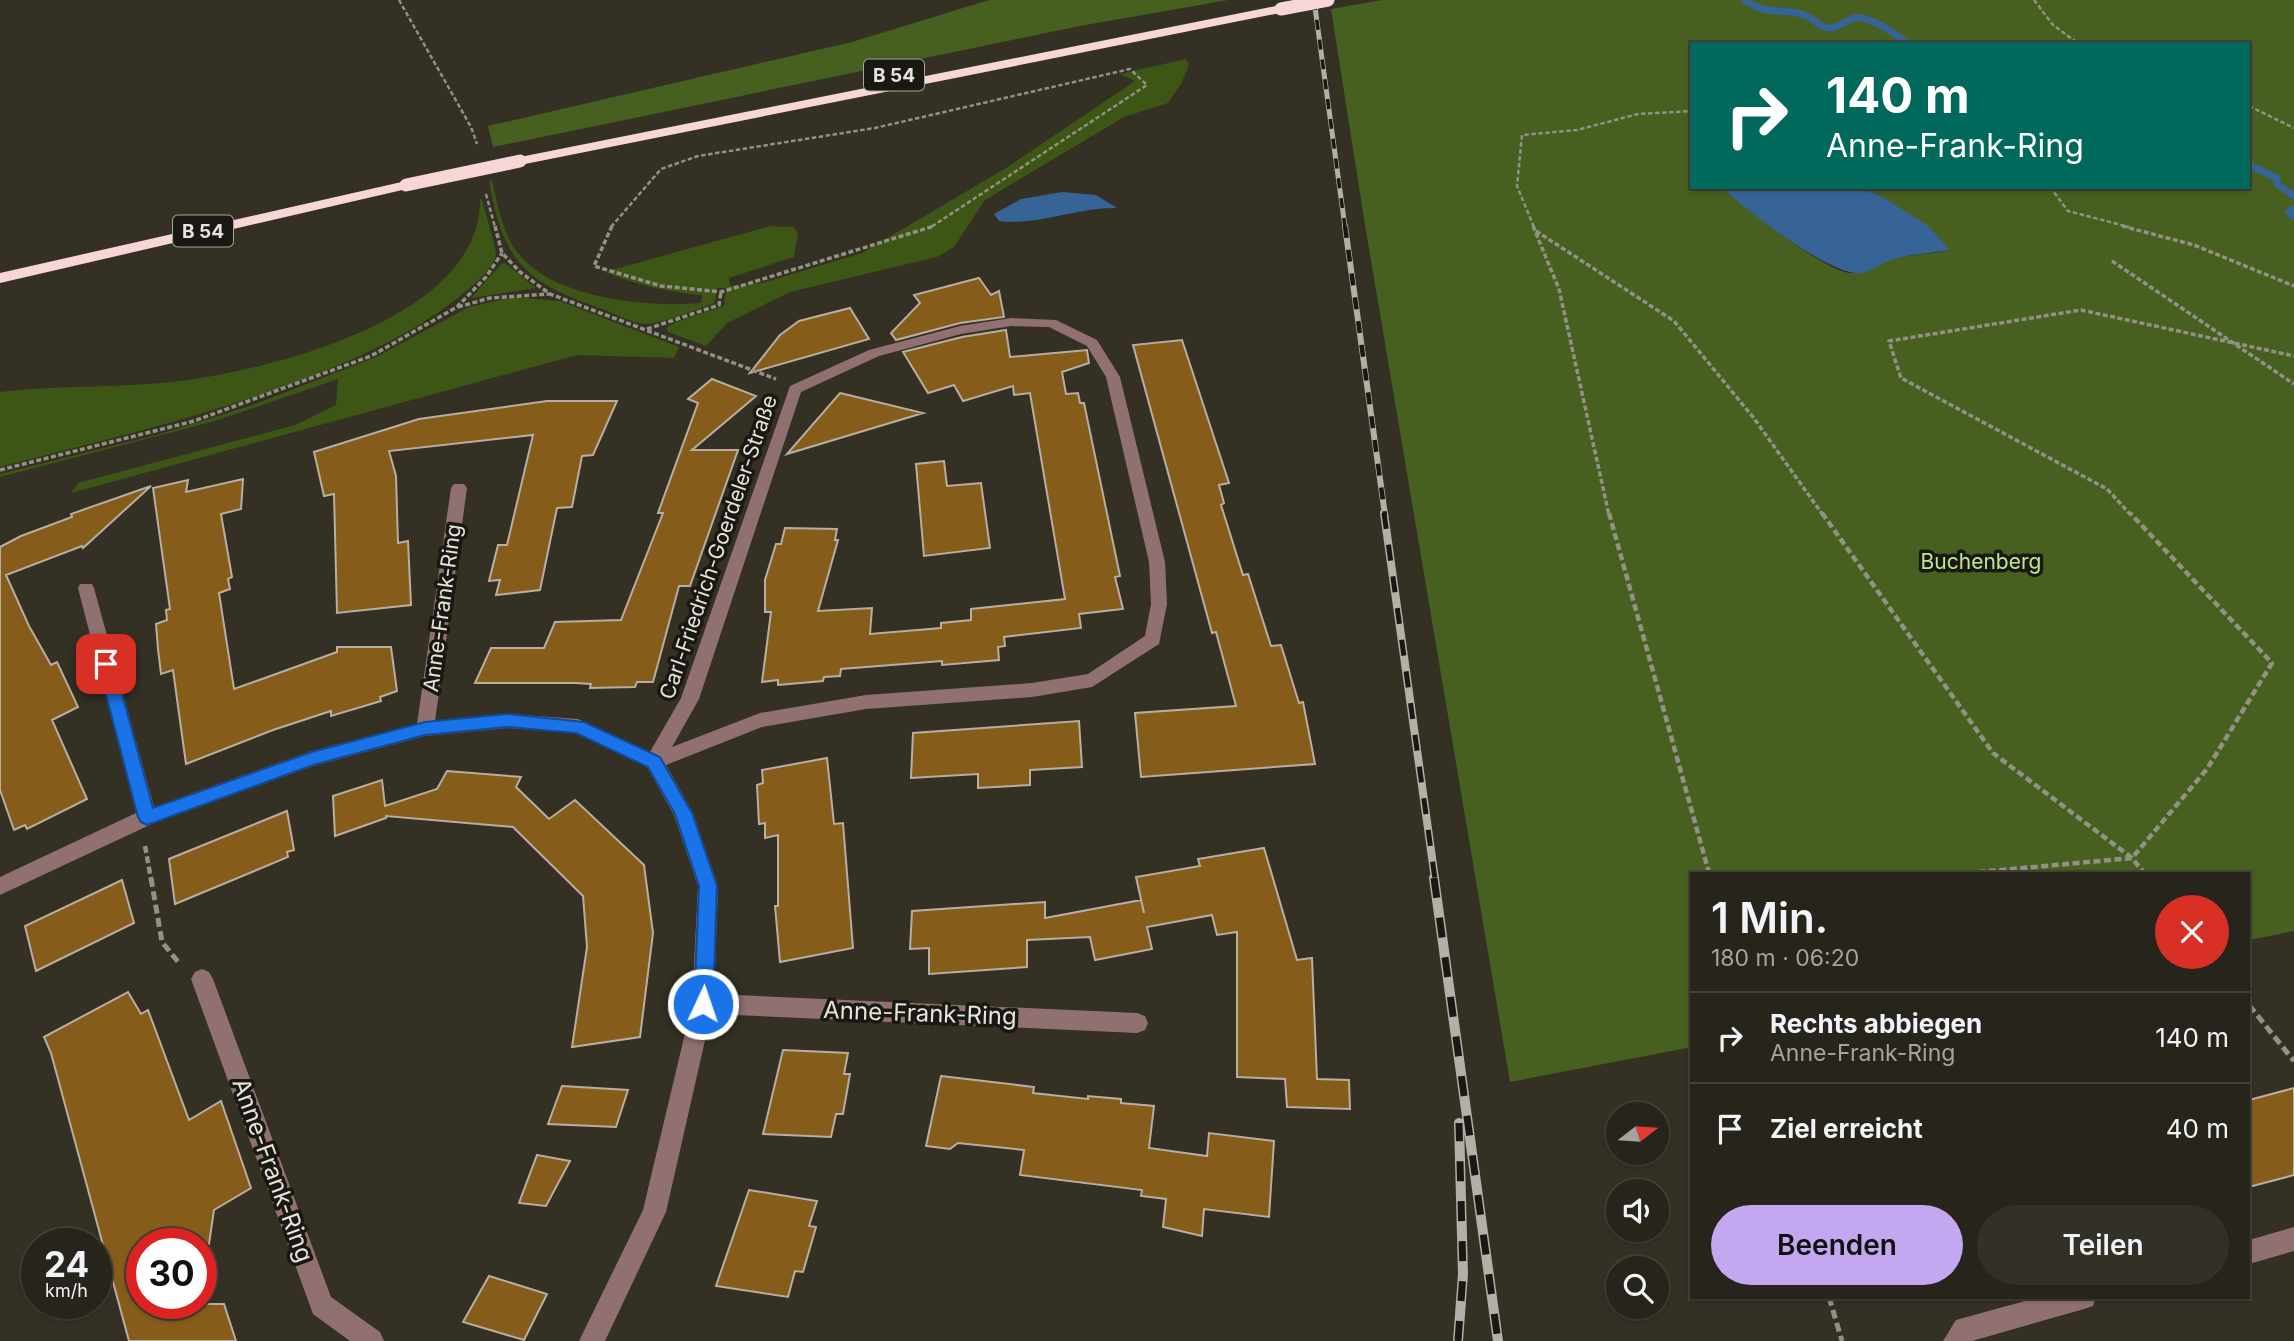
<!DOCTYPE html>
<html lang="de">
<head>
<meta charset="utf-8">
<style>
  body { margin:0; font-family:Inter,sans-serif; background:#333028; color:#f1f3f6; height:100vh; display:flex; flex-direction:column; font-size:26px; white-space:nowrap }
  * { box-sizing:border-box; margin:0 }
  p { font-size:23px; color:#a4a4a3 }
  .icon { flex:none; width:38px; height:38px; fill:none; stroke:currentColor; stroke-width:2; stroke-linecap:round; stroke-linejoin:round }
  .map { position:relative; flex:1; overflow:hidden }
  .drawer { position:absolute; left:1690px; top:872px; width:560px; height:427px; display:flex; flex-direction:column; background:#27241b; border-radius:0px; box-shadow:0 2px 5px #0004,0 0 0 2px #43413a }
  .drawer>* { flex:none }
  .banner { position:absolute; left:1690px; top:42px; width:560px; height:147px; border-radius:0px; box-shadow:0 2px 5px #0004,0 0 0 2px #43413a; background:#00695c; color:#fff; overflow:hidden }
  .needle { width:46px; rotate:73deg }
  .controls { position:absolute; left:1606px; top:1102px; display:grid; gap:14px }
  .controls a { display:grid; place-items:center; width:63px; height:63px; border-radius:50%; background:#27241b; box-shadow:0 2px 5px #0004,0 0 0 2px #43413a; font-size:35px }
  .speed { position:absolute; left:21px; top:1228px; display:flex; gap:14px; font-size:35px; font-weight:700; text-align:center }
  .speed>* { display:grid; place-content:center; width:91px; height:91px; border-radius:50%; background:#27241b; box-shadow:0 2px 5px #0004,0 0 0 2px #43413a; line-height:1 }
  .speed small { font-size:18px; font-weight:400 }
  .speed .limit { border:10px solid #d22; background:#fff; color:#111 }
  .pin { position:absolute; display:grid; place-items:center; width:60px; height:60px; color:#fff; margin:-30px; border-radius:14px; box-shadow:0 4px 10px #0006 }
  .me { position:absolute; width:77px; margin:-38px; rotate:3deg; stroke-linejoin:round; filter:drop-shadow(0 0 5px #0008) }
  .turn { display:flex; align-items:center; gap:24px; height:147px; padding:0 21px; font-size:32px }
  .turn .icon { width:91px; height:91px; stroke-width:2.5 }
  .turn b { display:block; font-size:49px; line-height:60px }
  .round { display:grid; place-items:center; flex:none; width:74px; height:74px; border-radius:37px; background:#333028 }
  .head { display:flex; align-items:center; justify-content:space-between; height:119px; padding:0 21px }
  h1 { font-size:42px; font-weight:600; line-height:52px }
  .button { display:flex; gap:14px; margin-top:auto; padding:14px 21px }
  .button a { flex:1; height:80px; border-radius:42px; background:#c4a7f1; color:#111; font-size:28px; font-weight:600; line-height:80px; text-align:center }
  .button a+a { background:#333028; color:#f1f3f6 }
  ul { padding:0; list-style:none }
  li { display:flex; align-items:center; gap:21px; height:91px; padding:0 21px; border-top:2px solid #43413a }
  li div { flex:1 }
  li b { display:block; font-size:26px }
  li em { font-style:normal }
  .map>svg:first-child { display:block }
  .green { fill:#3d5515 }
  .forest { fill:#476020; fill-rule:evenodd }
  .water { fill:#376497 }
  .lines { fill:none; stroke-linecap:round; stroke-linejoin:round }
  .stream { stroke:#376497; stroke-width:7 }
  .building { fill:#865c1b; stroke:#b8aea1; stroke-width:2 }
  .path-far3 { stroke:#939187; stroke-width:2.5; stroke-dasharray:4.5 2.5; stroke-linecap:butt }
  .path-far2 { stroke:#939187; stroke-width:3.5; stroke-dasharray:5 2.5; stroke-linecap:butt }
  .path-far1 { stroke:#939187; stroke-width:4.5; stroke-dasharray:7 3.5; stroke-linecap:butt }
  .path { stroke:#939187; stroke-width:5; stroke-dasharray:9 4.5; stroke-linecap:butt }
  .minor { fill:#917072; fill-rule:evenodd }
  .highway { fill:#f8d6d7; fill-rule:evenodd }
  .rail-far3-casing { stroke:#b2b0a7; stroke-width:5 }
  .rail-far2-casing { stroke:#b2b0a7; stroke-width:6 }
  .rail-far1-casing { stroke:#b2b0a7; stroke-width:8 }
  .rail-casing { stroke:#b2b0a7; stroke-width:10 }
  .rail-far3 { stroke:#1a1813; stroke-width:3.5; stroke-dasharray:10; stroke-linecap:butt }
  .rail-far2 { stroke:#1a1813; stroke-width:4.5; stroke-dasharray:12; stroke-linecap:butt }
  .rail-far1 { stroke:#1a1813; stroke-width:5; stroke-dasharray:16; stroke-linecap:butt }
  .rail { stroke:#1a1813; stroke-width:7; stroke-dasharray:20; stroke-linecap:butt }
  .highway-bridge { stroke:#f8d6d7; stroke-width:13 }
  .route { fill:#1a73e8; stroke:#114b97; stroke-width:2 }
  .labels { text-anchor:middle; dominant-baseline:central; stroke-width:7; stroke-linejoin:round; paint-order:stroke }
  .shield { fill:#1a1813; stroke:#a8a69f; stroke-width:2 }
  .shield-label { font-size:19px; font-weight:bold; fill:#e5e3db }
  .street-label { font-size:21px; fill:#e5e3db; stroke:#1a1813 }
  .park-label { font-size:21px; fill:#bfe78c; stroke:#1a1813 }
  .near-street-label { font-size:24px; fill:#e5e3db; stroke:#1a1813 }
</style>
</head>
<body>
<div class="map">
<svg width="2294" height="1341" viewBox="0 0 2294 1341">
  <rect width="100%" height="100%" fill="#343024"/>
  <path class="green" d="M1186,59L1189,65L1181,84L1168,103L1124,117L985,200L954,247L937,257L790,292L727,323L706,346L668,332L666,328L676,322L724,306L726,288H717L715,302L710,305C691,311 668,322 648,324C635,325 614,313 602,309C524,282 503,261 489,181L492,180C497,202 501,226 513,246C544,298 646,308 701,303L702,295C668,292 637,285 605,272L770,226L793,227L798,233L794,257L729,278L730,286L762,283L862,253L1006,168L1135,81L1120,74Z
    M480,199H482C484,210 497,248 496,255C492,269 476,283 465,292C420,330 367,354 312,376C210,416 105,440 0,467V392C60,385 121,388 180,381C272,369 482,318 480,199Z
    M505,263L536,288L471,298L501,264Z
    M513,297L560,301L679,347L674,358L577,355L71,493L78,483L295,425L336,405L338,379L215,421L0,477V474L160,434L253,405L376,357L469,307Z"/>
  <path class="forest" d="M989,0H1228L1080,26L493,147L488,126L852,42Z
    M1382,0H2294V931L2249,940V873H1692V1047L1510,1082L1365,225L1331,9ZM1692,44H2249V187H1858L1881,196L1950,250C1932,254 1914,254 1896,258C1880,262 1868,273 1851,273C1827,273 1741,206 1722,187H1692Z"/>
  <path class="water" d="M1722,187H1858L1881,196L1927,225L1950,250C1932,253 1914,254 1897,258C1885,261 1874,270 1862,273C1833,278 1743,209 1722,187Z
    M1062,192L1096,195L1117,208C1077,207 1039,226 999,221L994,214L1021,199Z"/>
  <g class="lines">
    <path class="stream" d="M1745,0C1770,18 1784,6 1807,16C1816,20 1819,28 1830,28C1842,27 1849,16 1861,18C1879,21 1894,34 1909,44
      M2249,165L2277,178V184L2294,196
      M2294,208L2289,212L2294,217"/>
  </g>
  <path class="building" d="M979,278L991,295L999,291L1004,317L960,323L896,340L891,333L920,303L914,295Z
    M850,308L869,339L750,373L780,335L799,321Z
    M1006,330L1010,357L1087,350L1089,363L1062,372L1066,394L1078,393L1080,403H1084L1120,576L1115,577L1123,609L1079,614L1081,628L1004,637L1005,646L998,647L999,660L942,665V661L841,669L840,676L824,677L823,681L778,685V680L762,682L771,612H765V580L776,544H781L785,528L837,529L835,540H838L818,611L872,608L870,634L941,628V623L971,620V609L1065,599L1030,393L1014,395L1013,386L963,401L954,385L928,393L903,352L962,337Z
    M1182,340L1229,483L1219,485L1224,503L1221,505L1243,575L1248,574L1271,646L1281,645L1299,703L1303,702L1315,764L1141,777L1135,713L1236,706L1216,632L1212,633L1133,345Z
    M712,379L756,396L692,450H738L690,586H679L653,682H637L635,687L590,688L591,684L575,683H475L491,648H544L555,622L621,620L663,513H658L698,403L688,399Z
    M840,393L923,413L787,454Z
    M547,401H617L593,455L582,456L572,507L557,508L540,590L496,595L500,580L489,581L498,545H507L533,435L389,451L396,476L398,543L408,541L411,605L337,613L334,494L324,496L314,452L419,419Z
    M944,461L947,486L981,483L990,548L924,556L916,464Z
    M243,479L241,509L221,514L232,577L228,579L230,589L219,593L234,689L337,652V647H391L397,691L380,697L381,701L331,716V711L273,730L186,764L173,670L161,674L158,649L156,624L167,620L166,610L170,609L153,488L188,480L186,492Z
    M151,486L83,548L82,546L6,575L29,626L51,665L57,662L78,707L52,720L87,799L27,829L25,825L14,830L0,790V547L21,536L72,517L71,514Z
    M1079,721L1082,767L1030,770V785L978,788V774L911,778L913,733Z
    M827,758L834,824L843,823L853,948L780,962L775,906H778V835L765,838V823L759,824L757,785L763,783L762,770Z
    M447,771L521,777L516,787L549,819L575,800L644,865L653,933L640,1037L572,1047L587,947L583,896L513,827L386,816V818L335,836L333,796L382,780L385,806L437,789Z
    M287,811L294,850L287,852L288,857L175,904L169,859Z
    M1264,848L1297,960L1312,958L1317,1079L1349,1080L1350,1109L1287,1107L1285,1079L1237,1077V932L1217,935L1212,915L1147,927L1152,949L1095,960L1090,937L1027,940V967L929,974V948L910,949L912,911L1045,902V918L1141,900L1144,913L1136,877L1200,866L1198,859Z
    M122,880L134,923L36,971L25,926Z
    M128,992L141,1014L148,1010L189,1120L221,1101L251,1188L214,1210L209,1244H142V1304H224L236,1341H129L51,1053L44,1037Z
    M783,1050L848,1053L844,1074H850L843,1114H836L831,1137L763,1134Z
    M941,1076L1034,1087L1033,1093L1088,1099V1096L1121,1099V1103L1154,1106L1149,1148L1207,1156L1209,1133L1274,1141L1269,1217L1204,1209L1202,1236L1163,1227L1166,1199L1141,1196L1142,1190L1020,1175L1024,1150L958,1143L950,1149L926,1146Z
    M562,1086L628,1090L616,1127L548,1124Z
    M2294,1088V1175L2249,1187V1100Z
    M537,1155L570,1161L546,1206L519,1203Z
    M749,1190L817,1201L809,1226L816,1227L803,1272L795,1271L788,1297L716,1286Z
    M489,1276L547,1294L524,1340L463,1322Z"/>
  <g class="lines">
    <path class="path-far3" d="M399,0L471,127L477,144
      M2034,0L2053,25L2079,44
      M2249,106L2294,128
      M2050,187L2068,211L2129,227
      M486,194L495,227
      M611,227L661,169L698,156L875,128L1130,69L1147,85L931,227
      M1534,227L1517,186L1522,135L1577,130L1638,114L1692,111"/>
    <path class="path-far2" d="M495,226L502,253L520,272L550,294L776,379
      M612,226L594,266L661,286L721,292L934,226
      M1533,226L1559,289L1609,515
      M2122,226L2194,245L2294,286
      M1536,231L1674,321L1753,417L1823,515
      M2112,261L2294,384
      M458,307L490,298L549,294
      M647,329L719,305L721,292
      M0,470L194,421L371,356L457,307L486,277L502,253
      M2131,515L2107,489L1901,378L1889,341L2081,310L2294,356"/>
    <path class="path-far1" d="M1609,513L1709,873
      M1822,513L1993,753L2132,858L2144,873
      M145,846L151,879
      M1968,873L2132,858L2207,769L2272,663L2130,513"/>
    <path class="path" d="M151,878L162,942L179,963
      M2249,1005L2294,1061
      M1829,1297L1842,1341"/>
    <path class="minor" d="M1011,318L1056,320L1097,340L1120,377L1165,562L1167,604L1159,644L1092,687L1032,697L866,709L762,727L666,765L693,813L718,886L714,994L1137,1013L1145,1016L1148,1023L1145,1030L1137,1033L711,1014L666,1212L605,1341H579L643,1210L692,1004L698,886L674,815L647,767L576,733L507,728L425,736L313,766L154,823L0,895V877L136,813L78,588L80,584H92L94,588L154,807L312,751L417,724L451,488L454,484H464L467,488L435,721L507,714L578,719L650,752L681,698L790,386L869,350L960,326ZM1011,326L1049,327L1087,346L1106,377L1149,562L1151,604L1145,636L1088,674L1032,683L866,695L760,713L672,747L699,699L801,392L879,356L961,334Z
      M202,969L209,972L213,979L331,1297L380,1332L384,1341H350L313,1314L191,979L195,972Z
      M2294,1227V1251L2249,1264V1240Z
      M2039,1297H2096L2093,1306L2084,1309L1972,1341H1943L1956,1320Z"/>
    <path class="highway" d="M1281,5L1287,9L1285,12L520,165L513,161L520,157Z
      M406,181L411,182V188L0,283V273Z"/>
    <g class="rail-far3-casing">
      <path id="rail-far3" d="M1314,0L1345,227"/>
    </g>
    <g class="rail-far2-casing">
      <path id="rail-far2" d="M1345,226L1385,515"/>
    </g>
    <g class="rail-far1-casing">
      <path id="rail-far1" d="M1384,513L1435,879"/>
    </g>
    <g class="rail-casing">
      <path id="rail" d="M1434,878L1498,1341
        M1458,1341L1463,1274L1459,1123"/>
    </g>
    <use href="#rail-far3" class="rail-far3"/>
    <use href="#rail-far2" class="rail-far2"/>
    <use href="#rail-far1" class="rail-far1"/>
    <use href="#rail" class="rail"/>
    <path class="highway-bridge" d="M1281,9L1328,0
      M406,185L520,161"/>
  </g>
  <path class="route" d="M106,658L114,664L153,808L312,752L425,722L507,714L584,722L660,757L692,813L717,886L713,1004L710,1011L703,1013L696,1011L694,1004L699,886L675,814L648,767L576,733L507,727L425,735L313,765L147,825L141,822L138,817L98,664Z"/>
  <g class="labels">
    <g class="shield">
      <rect x="864" y="59.5" width="60" height="31" rx="5"/>
      <rect x="173" y="215.5" width="60" height="31" rx="5"/>
    </g>
    <g class="shield-label">
      <text x="894" y="75">B 54</text>
      <text x="203" y="231">B 54</text>
    </g>
    <g class="street-label">
      <text transform="translate(718 547) rotate(-71)">Carl-Friedrich-Goerdeler-Straße</text>
      <text transform="translate(442 608) rotate(-82)">Anne-Frank-Ring</text>
    </g>
    <g class="park-label">
      <text x="1981" y="561">Buchenberg</text>
    </g>
    <g class="near-street-label">
      <text transform="translate(920 1013) rotate(2)">Anne-Frank-Ring</text>
      <text transform="translate(273 1170) rotate(70)">Anne-Frank-Ring</text>
    </g>
  </g>
</svg>
<div class="controls">
<a><svg class="needle" viewBox="-14 -14 28 28"><path d="M0-13l5 13h-10z" fill="#e53935"/><path d="M0 13l5-13h-10z" fill="#a4a4a3"/></svg></a>
<a><svg class="icon" aria-label="sound" viewBox="0 0 24 24"><path d="M4 9h4l5-4v14l-5-4H4zM17 9q2 3 0 6"/></svg></a>
<a><svg class="icon" aria-label="search" viewBox="0 0 24 24"><circle cx="10" cy="10" r="6"/><path d="M15 15l6 6"/></svg></a>
</div>
<div class="speed"><div>24<small>km/h</small></div><div class="limit">30</div></div>
<div class="pin" style="left:106px;top:664px;background:#d93025"><svg class="icon" aria-label="arrive" viewBox="0 0 24 24"><path d="M6 21V4h12l-3 4 3 4H6"/></svg></div>
<svg class="me" style="left:703px;top:1004px" viewBox="-20 -20 40 40"><circle r="17" fill="#1a73e8" stroke="#fff" stroke-width="3"/><path d="M0-11L8 9 0 5-8 9z" fill="#fff"/></svg>
<div class="banner">
<div class="turn"><svg class="icon" aria-label="right" viewBox="0 0 24 24"><path d="M7 20v-9h11M14 6l5 5-5 5"/></svg><div><b>140 m</b>Anne-Frank-Ring</div></div>
</div>
<section class="drawer">
<div class="head"><div><h1>1 Min.</h1><p>180 m · 06:20</p></div><a class="round" style="background:#d93025;color:#fff"><svg class="icon" aria-label="close" viewBox="0 0 24 24"><path d="M6 6l12 12M18 6L6 18"/></svg></a></div>
<ul>
<li><svg class="icon" aria-label="right" viewBox="0 0 24 24"><path d="M7 20v-9h11M14 6l5 5-5 5"/></svg><div><b>Rechts abbiegen</b><p>Anne-Frank-Ring</p></div><em>140 m</em></li>
<li><svg class="icon" aria-label="arrive" viewBox="0 0 24 24"><path d="M6 21V4h12l-3 4 3 4H6"/></svg><div><b>Ziel erreicht</b></div><em>40 m</em></li>
</ul>
<div class="button"><a>Beenden</a><a>Teilen</a></div>
</section>
</div>
</body>
</html>
